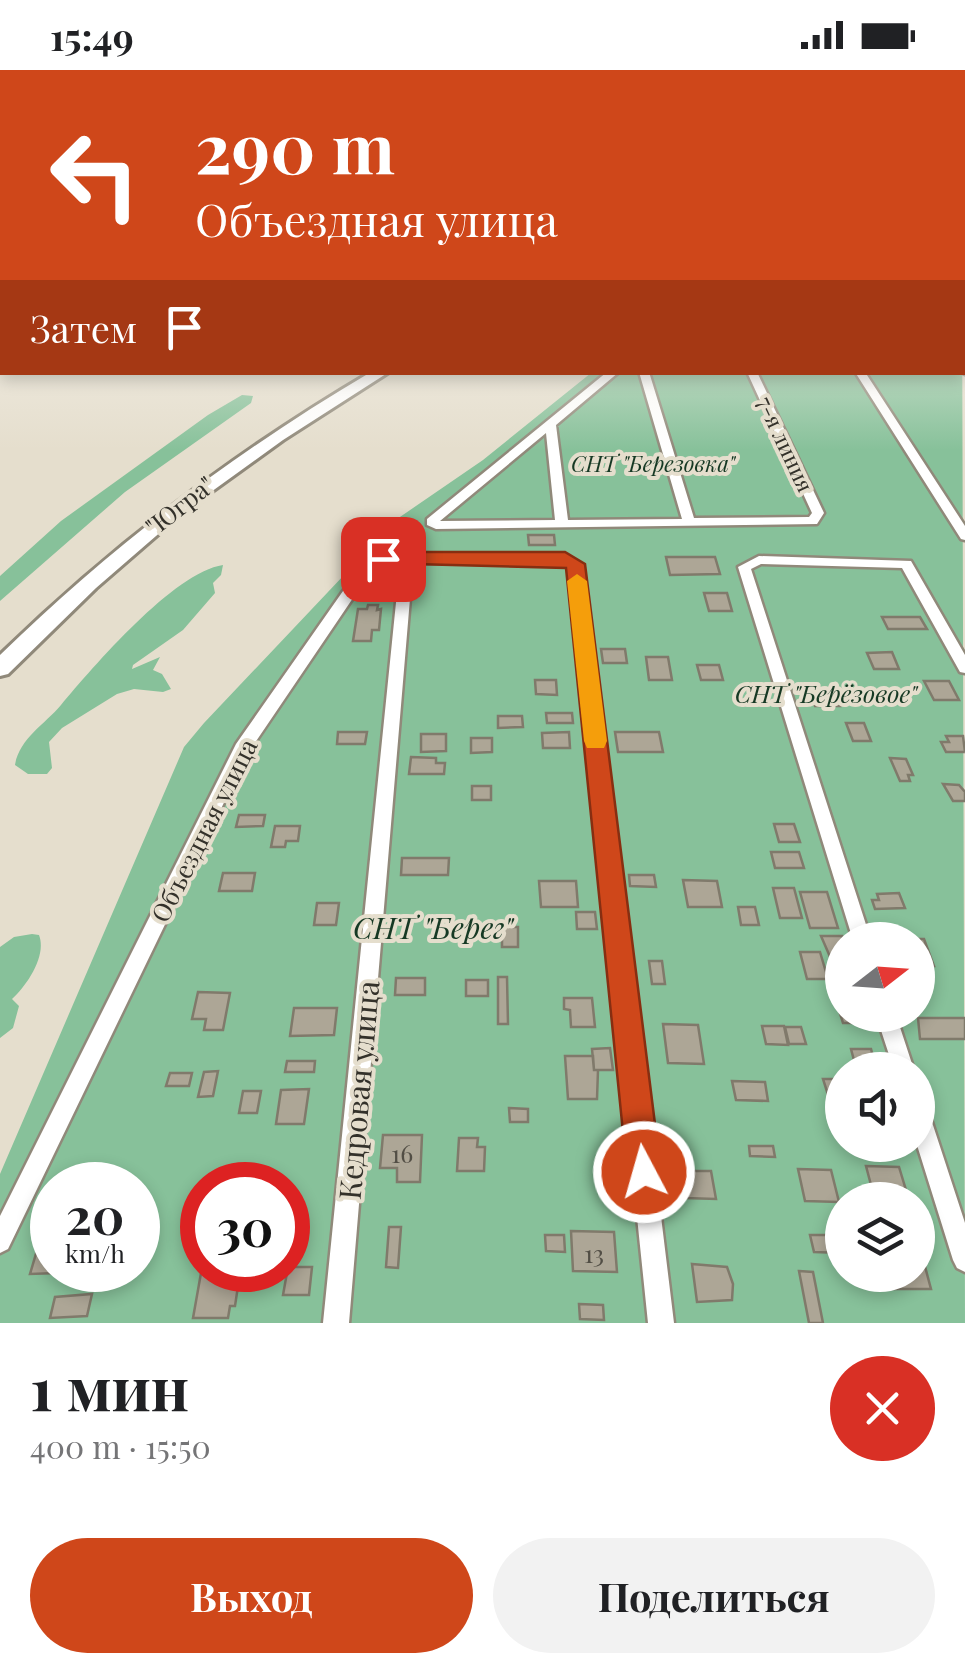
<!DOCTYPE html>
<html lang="ru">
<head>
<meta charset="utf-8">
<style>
  body { margin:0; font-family:"Playfair Display",serif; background:#f2f2f2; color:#202124; height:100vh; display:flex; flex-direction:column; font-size:38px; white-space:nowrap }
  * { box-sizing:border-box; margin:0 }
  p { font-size:32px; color:#757577 }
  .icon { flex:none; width:55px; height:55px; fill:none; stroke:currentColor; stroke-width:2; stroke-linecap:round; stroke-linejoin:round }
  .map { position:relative; height:1253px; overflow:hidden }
  .details { display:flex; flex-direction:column; background:#fff; flex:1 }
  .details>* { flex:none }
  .top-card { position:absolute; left:0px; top:0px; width:965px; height:305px; box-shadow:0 5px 15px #0003; background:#cf471a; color:#fff; overflow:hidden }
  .needle { width:65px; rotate:73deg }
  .fabs { position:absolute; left:825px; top:852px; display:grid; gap:20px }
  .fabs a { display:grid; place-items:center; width:110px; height:110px; border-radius:50%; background:#fff; box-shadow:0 5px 15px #0003; font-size:50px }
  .speed { position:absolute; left:30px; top:1092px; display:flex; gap:20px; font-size:50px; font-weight:700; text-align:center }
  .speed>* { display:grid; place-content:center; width:130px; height:130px; border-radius:50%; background:#fff; box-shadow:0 5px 15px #0003; line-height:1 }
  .speed small { font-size:25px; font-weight:400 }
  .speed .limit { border:15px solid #d22; background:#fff; color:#111 }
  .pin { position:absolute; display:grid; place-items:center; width:85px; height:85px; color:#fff; margin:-42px; border-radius:20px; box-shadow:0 5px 15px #0006 }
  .me { position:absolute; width:110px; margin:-55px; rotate:354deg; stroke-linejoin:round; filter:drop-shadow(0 0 8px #0008) }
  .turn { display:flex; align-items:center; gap:35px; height:210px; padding:0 30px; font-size:45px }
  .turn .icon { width:130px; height:130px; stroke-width:2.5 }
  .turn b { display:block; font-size:70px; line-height:85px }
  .then { display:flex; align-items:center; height:95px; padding:0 30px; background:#0003; gap:20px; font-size:38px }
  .round { display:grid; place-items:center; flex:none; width:105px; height:105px; border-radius:52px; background:#f2f2f2 }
  .headline { display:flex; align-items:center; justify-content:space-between; height:170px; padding:0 30px }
  h1 { font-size:60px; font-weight:700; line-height:75px }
  .action { display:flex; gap:20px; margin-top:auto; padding:20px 30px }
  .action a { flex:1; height:115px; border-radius:60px; background:#cf471a; color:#fff; font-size:40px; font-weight:700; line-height:115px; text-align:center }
  .action a+a { background:#f2f2f2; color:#202124 }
  .status { display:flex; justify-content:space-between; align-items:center; height:70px; padding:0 50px; background:#fff; direction:ltr }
  .status svg { height:28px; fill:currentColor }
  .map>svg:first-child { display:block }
  .green { fill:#87c19a; fill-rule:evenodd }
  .building { fill:#ada696; stroke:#807a6b; stroke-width:2.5 }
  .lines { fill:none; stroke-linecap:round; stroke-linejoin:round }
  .minor-casing { stroke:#90897a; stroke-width:5 }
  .highway-casing { stroke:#90897a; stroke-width:6 }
  .minor { fill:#fff; fill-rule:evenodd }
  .highway { fill:#fff; fill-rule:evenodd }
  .route { fill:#cf471a; stroke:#872e11; stroke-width:2.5 }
  .slow { fill:#f59e0b }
  .labels { text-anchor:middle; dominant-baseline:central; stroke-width:8; stroke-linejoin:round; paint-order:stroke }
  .far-street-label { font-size:22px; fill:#33312a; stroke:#e5decd }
  .far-park-label { font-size:22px; font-style:italic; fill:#163924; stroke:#e5decd }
  .street-label { font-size:25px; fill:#33312a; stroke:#e5decd }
  .park-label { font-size:25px; font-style:italic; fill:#163924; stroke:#e5decd }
  .near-number-label { font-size:25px; fill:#524e45 }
  .near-park-label { font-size:30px; font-style:italic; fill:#163924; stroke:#e5decd }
  .near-street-label { font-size:30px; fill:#33312a; stroke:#e5decd }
</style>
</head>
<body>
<div class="status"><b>15:49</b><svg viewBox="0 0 49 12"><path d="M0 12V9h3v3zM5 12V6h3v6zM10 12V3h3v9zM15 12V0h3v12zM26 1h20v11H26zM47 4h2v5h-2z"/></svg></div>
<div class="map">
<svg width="965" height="1253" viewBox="0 0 965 1253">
  <rect width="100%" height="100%" fill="#e5decd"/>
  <path class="green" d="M962,204L965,1253H0V1104L184,677L204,653L397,449L483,390L591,303L962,302ZM842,870H918V945H842ZM842,1000H918V1075H842ZM52,1115H138V1200H52ZM202,1115H288V1200H202ZM842,1130H918V1205H842Z
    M242,325L253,326L251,333L125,422L0,531V506L61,451L208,345Z
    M223,495L221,505L213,513L215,523L183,560L133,595L132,599L160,587L153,600L162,604L171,619L163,622L134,619L117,624L62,658L49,672L52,698L47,704H28L15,695C19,669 45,654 61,635C93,597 174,502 223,495Z
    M32,864L39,865C47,886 27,915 12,929L19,936L13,958L0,968V877L14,867Z"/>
  <path class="building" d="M528,465H554L555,475H529Z
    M666,487H715L720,504L670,505Z
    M704,523H727L732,541H709Z
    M368,535H378L377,540L381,539L379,560H372L371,571H353L358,539H367Z
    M882,547H920L927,559H888Z
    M601,579H625L627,593H603Z
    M892,582L899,599H874L867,583Z
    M646,587H668L672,610H649Z
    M697,595H719L723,610H701Z
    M535,610H556L557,625L536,624Z
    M924,611H949L959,630H934Z
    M810,621H834L840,636H815Z
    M546,643H572L573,653H547Z
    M498,646H522L523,657L498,658Z
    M846,653H864L871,671H853Z
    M338,662H367L365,674H337Z
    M569,662L570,678H543L542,663Z
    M615,662H659L663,682H618Z
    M421,664H446V681L421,682Z
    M946,666H963L965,682H946L941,672H949Z
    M471,668H492V682L471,683Z
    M411,687L436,688V693H445L444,704H409Z
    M890,688L906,689L913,705H908L910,711H900Z
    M943,714L959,715L965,722V731H953Z
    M472,716H491V730H472Z
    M239,745H265L263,756L236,757Z
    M774,754H794L800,772H779Z
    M275,756H300L298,771H286L285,777H271Z
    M771,782H799L804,798H775Z
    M402,788H449L448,805H401Z
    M223,803H255L252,821H219Z
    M629,805H654L656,817L630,816Z
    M683,810L717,811L722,837H688Z
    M539,811H576L578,837H541Z
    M773,818H794L802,848H780Z
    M800,822H827L838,858H810Z
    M899,823L905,838L875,839L872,830H879L877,824Z
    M317,833H339L336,855H314Z
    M738,837H755L759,855H741Z
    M576,842H595L597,859H577Z
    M502,857H518V877H502Z
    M821,866H842V889H831Z
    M895,869H924L934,896L918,897V870Z
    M800,882H820L828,909H807Z
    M649,891H662L665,914H652Z
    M498,907H507L508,954H498Z
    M396,908H425V925H395Z
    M466,910H488V926H466Z
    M198,922L230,923L223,960H204L206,949H192Z
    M564,928H592L595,957H571L570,940L564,939Z
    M837,934H842V945H867L869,953H843Z
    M294,938H337L334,965L290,966Z
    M918,948H965V969H920Z
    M663,954L698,955L704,994L668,993Z
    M762,956H784L788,975L766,974Z
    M785,957H801L806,974H789Z
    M610,978L613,1000H594L592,979Z
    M851,979H871L876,998H856Z
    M565,986H593L594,1000H598L597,1029H568Z
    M287,991H315L314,1002H285Z
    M218,1001L213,1026L198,1027L204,1002Z
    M170,1003H192L189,1016H166Z
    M823,1009H842V1028H829Z
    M732,1011L765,1012L768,1031L736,1030Z
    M309,1019L304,1054H276L281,1020Z
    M243,1021H261L257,1043H239Z
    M509,1038L528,1039V1052H510Z
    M383,1065H422L420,1112H397V1098H380Z
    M459,1068H478L477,1077H485L484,1101H457Z
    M749,1076H773L775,1087L750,1086Z
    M866,1096L899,1097L909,1130H875Z
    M798,1099L831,1100L839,1132L805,1131Z
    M223,1101H254L252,1113H221Z
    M682,1101H711L716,1129L685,1128Z
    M389,1157H401L398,1198L386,1197Z
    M571,1161L614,1162L617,1202L573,1201Z
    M545,1165H564L565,1182L546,1181Z
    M810,1165H841L842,1183L814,1182Z
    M52,1176V1200H59L58,1203L30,1204L38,1177Z
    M918,1189H923L931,1219H893L889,1205H918Z
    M692,1194L727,1197L733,1214L732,1230L697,1232Z
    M288,1197H312L309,1225H283Z
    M799,1201L813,1202L823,1253H809Z
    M201,1203H240L235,1236H230L228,1248H193Z
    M92,1224L87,1246L50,1248L55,1227Z
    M579,1234L603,1235L604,1250L580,1249Z"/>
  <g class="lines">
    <g class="minor-casing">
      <path id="minor" d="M962,221H965V227H962Z
        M962,295L965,296V304L961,302Z
        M607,302H619L556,355L568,450L682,449L639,302H649L694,448L809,447L812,443L747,302H757L824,443L817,454L436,459L427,455V449ZM546,363L555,450L440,451Z
        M855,302H865L965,456V470L961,469Z
        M383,485H565L582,498L674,1253H648L570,500L562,493H413L349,1253H323L400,493H384L374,497L248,683L8,1179L0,1183V1146L236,674L364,491Z
        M759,486L911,491L965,585V603L960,602L902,498L761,494L751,499L871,870H853L738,497Z
        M876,945H896L914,1000H894Z
        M918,1032L926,1035L929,1043L965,1153V1202L957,1198L953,1190L917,1075Z"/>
    </g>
    <g class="highway-casing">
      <path id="highway" d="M371,302H389L283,370L186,440L96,518L8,604L0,606V585C113,475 235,382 371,302Z"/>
    </g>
    <use href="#minor" class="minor"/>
    <use href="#highway" class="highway"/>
  </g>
  <linearGradient id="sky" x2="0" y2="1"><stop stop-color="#5faeda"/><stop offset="0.54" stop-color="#f3f0e8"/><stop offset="1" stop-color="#f3f0e8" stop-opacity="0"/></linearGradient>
  <rect width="965" height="380" fill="url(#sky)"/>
  <path class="route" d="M383,482H565L585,494L661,1102L656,1114L644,1119L632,1114L627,1102L566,498L376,493V484Z"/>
  <path class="slow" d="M577,504L587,511L607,671L604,678H587L584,671L567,511Z"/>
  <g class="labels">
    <g class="far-street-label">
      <text transform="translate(786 374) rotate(65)">7-я линия</text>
    </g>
    <g class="far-park-label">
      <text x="653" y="393">СНТ "Березовка"</text>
    </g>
    <g class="street-label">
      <text transform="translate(179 435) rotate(-38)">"Югра"</text>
      <text transform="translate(203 760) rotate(-63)">Объездная улица</text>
    </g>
    <g class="park-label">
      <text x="826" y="622">СНТ "Берёзовое"</text>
    </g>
    <g class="near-number-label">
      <text x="402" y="1082">16</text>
      <text x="594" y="1182">13</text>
    </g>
    <g class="near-park-label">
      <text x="433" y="857">СНТ "Берег"</text>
    </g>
    <g class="near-street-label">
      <text transform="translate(358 1020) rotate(-85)">Кедровая улица</text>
    </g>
  </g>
</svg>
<div class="fabs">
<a><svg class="needle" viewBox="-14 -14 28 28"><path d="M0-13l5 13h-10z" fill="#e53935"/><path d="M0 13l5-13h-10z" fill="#757577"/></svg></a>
<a><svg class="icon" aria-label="sound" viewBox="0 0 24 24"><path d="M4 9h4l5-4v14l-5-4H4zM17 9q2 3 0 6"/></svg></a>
<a><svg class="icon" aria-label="layers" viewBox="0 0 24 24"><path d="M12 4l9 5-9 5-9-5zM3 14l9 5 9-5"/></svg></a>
</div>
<div class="speed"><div>20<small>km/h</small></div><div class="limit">30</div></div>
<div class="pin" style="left:383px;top:489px;background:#d93025"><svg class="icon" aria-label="arrive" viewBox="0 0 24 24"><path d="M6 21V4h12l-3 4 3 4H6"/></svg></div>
<svg class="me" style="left:644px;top:1102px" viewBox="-20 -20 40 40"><circle r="17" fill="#cf471a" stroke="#fff" stroke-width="3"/><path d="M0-11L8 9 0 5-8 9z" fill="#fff"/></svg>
<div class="top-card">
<div class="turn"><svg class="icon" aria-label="left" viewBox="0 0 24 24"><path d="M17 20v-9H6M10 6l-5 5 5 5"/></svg><div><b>290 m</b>Объездная улица</div></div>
<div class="then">Затем<svg class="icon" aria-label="arrive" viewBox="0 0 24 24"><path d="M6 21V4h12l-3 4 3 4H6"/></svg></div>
</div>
</div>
<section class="details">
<div class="headline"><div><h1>1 мин</h1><p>400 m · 15:50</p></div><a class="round" style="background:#d93025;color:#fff"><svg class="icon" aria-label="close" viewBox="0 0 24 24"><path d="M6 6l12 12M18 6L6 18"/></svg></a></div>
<div class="action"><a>Выход</a><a>Поделиться</a></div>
</section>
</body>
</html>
